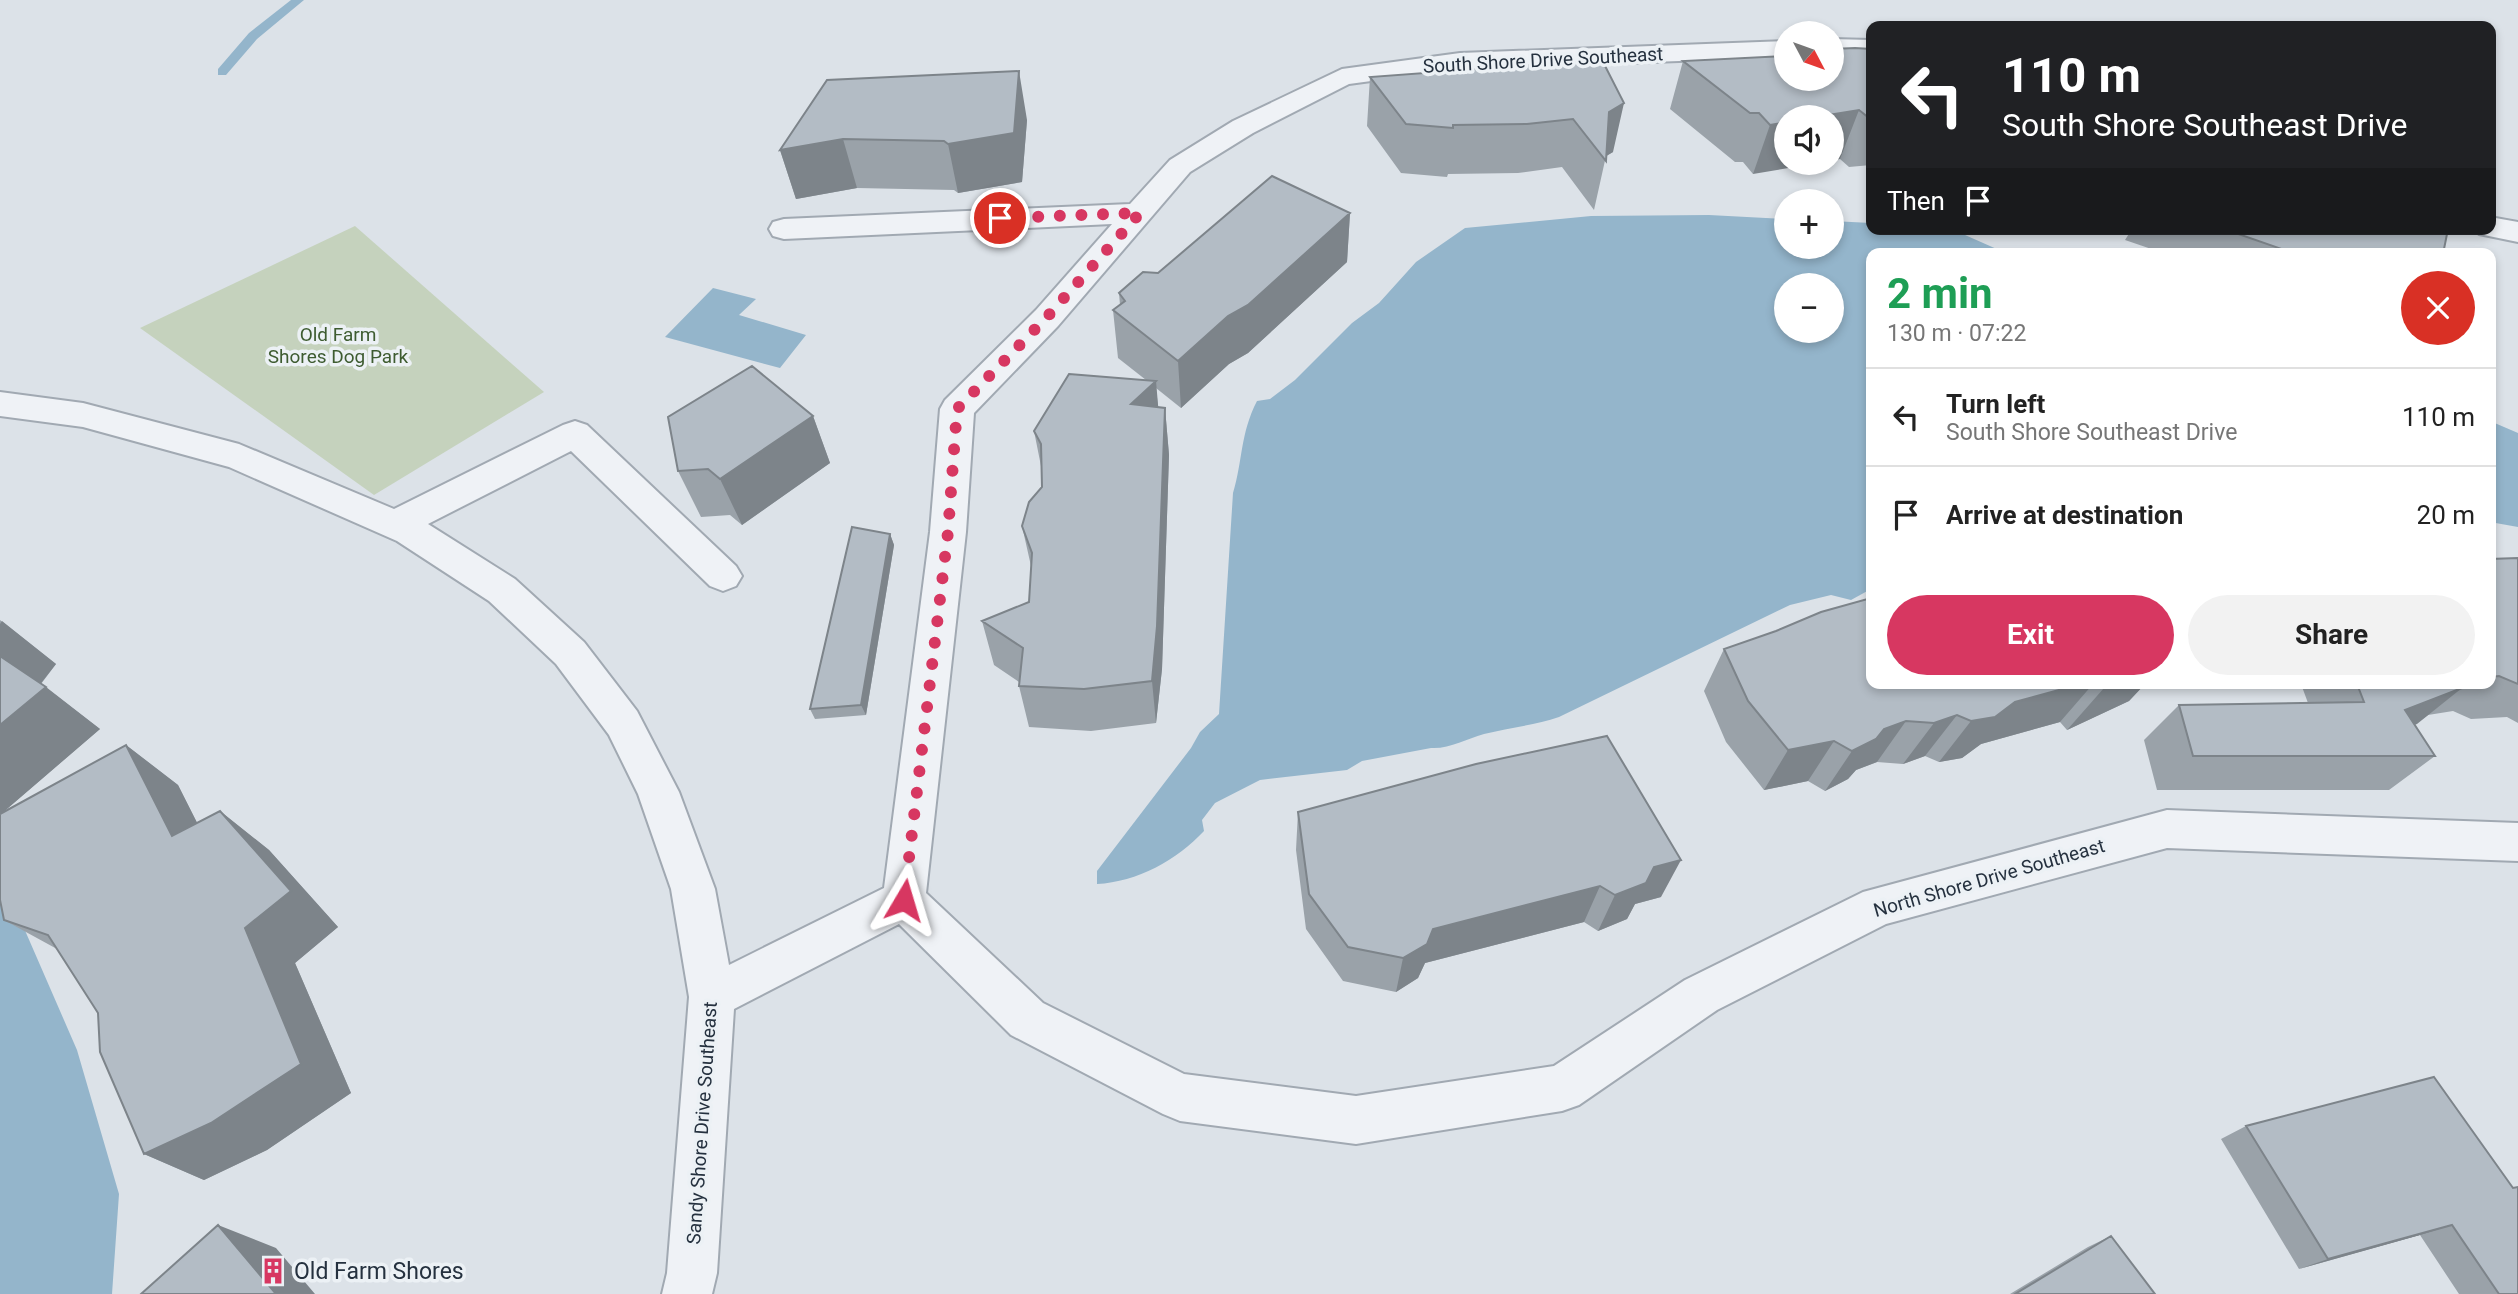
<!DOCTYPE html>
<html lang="en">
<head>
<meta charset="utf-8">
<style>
  body { margin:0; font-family:Roboto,sans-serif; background:#f2f2f2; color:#222; height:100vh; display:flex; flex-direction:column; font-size:26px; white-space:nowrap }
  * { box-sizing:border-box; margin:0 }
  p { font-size:23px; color:#767676 }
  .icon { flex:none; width:38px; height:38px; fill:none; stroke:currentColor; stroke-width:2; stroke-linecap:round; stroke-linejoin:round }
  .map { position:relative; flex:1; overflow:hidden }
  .panel { position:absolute; left:1866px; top:248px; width:630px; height:441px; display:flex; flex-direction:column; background:#fff; border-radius:14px; box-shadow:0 4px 10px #0003 }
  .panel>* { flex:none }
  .banner { position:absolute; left:1866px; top:21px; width:630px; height:214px; border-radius:14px; box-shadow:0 4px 10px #0003; background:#202124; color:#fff; overflow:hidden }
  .needle { width:46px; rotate:131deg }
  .buttons { position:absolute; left:1774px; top:21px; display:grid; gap:14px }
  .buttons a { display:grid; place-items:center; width:70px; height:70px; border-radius:50%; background:#fff; box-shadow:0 4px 10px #0003; font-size:35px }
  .pin { position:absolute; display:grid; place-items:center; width:60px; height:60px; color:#fff; margin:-30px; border:4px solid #fff; border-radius:50%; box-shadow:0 2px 7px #0007 }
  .me { position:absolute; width:77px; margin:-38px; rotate:7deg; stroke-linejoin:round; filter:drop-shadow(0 0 5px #0008) }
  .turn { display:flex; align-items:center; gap:24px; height:147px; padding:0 21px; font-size:32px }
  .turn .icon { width:91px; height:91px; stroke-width:2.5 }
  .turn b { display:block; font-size:49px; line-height:60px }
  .then { display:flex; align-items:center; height:66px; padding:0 21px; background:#0003; gap:14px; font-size:26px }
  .round { display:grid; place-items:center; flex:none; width:74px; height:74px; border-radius:37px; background:#f2f2f2 }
  .headline { display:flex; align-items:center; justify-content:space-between; height:119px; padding:0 21px }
  h1 { font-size:42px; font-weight:700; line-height:52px; color:#1e9e55 }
  .primary-button { display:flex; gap:14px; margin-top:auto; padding:14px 21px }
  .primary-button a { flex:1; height:80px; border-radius:42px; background:#d73761; color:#fff; font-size:28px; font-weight:700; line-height:80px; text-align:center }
  .primary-button a+a { background:#f2f2f2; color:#222 }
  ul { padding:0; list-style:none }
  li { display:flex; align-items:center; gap:21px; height:98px; padding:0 21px; border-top:2px solid #e0e0e0 }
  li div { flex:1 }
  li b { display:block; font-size:26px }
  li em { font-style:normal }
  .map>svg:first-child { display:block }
  .green { fill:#c5d2bd }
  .water { fill:#94b5cb; fill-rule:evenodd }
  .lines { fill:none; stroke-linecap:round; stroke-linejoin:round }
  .stream { fill:#94b5cb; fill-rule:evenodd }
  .minor-casing { stroke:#a1a9b2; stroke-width:4 }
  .minor { fill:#eff2f6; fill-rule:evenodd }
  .wall { fill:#9aa2a9 }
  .shaded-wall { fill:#7d848a }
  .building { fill:#b3bcc5; stroke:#7d848a; stroke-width:2 }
  .route { stroke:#d73761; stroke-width:12; stroke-dasharray:0 21.6 }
  .labels { text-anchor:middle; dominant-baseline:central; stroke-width:7; stroke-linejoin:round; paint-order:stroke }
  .street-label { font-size:19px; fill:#25313f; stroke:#ecf1f5 }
  .park-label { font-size:19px; fill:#3e5c31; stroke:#ecf1f5 }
  .near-poi-label { font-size:23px; fill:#25313f; stroke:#ecf1f5; text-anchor:start }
</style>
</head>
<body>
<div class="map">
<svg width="2518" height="1294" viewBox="0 0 2518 1294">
  <rect width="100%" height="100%" fill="#dce2e8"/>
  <path class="green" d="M355,226L544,392L374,495L140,328Z"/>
  <path class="water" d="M1709,215L1787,219V247H1832V221L1871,223V229L1956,231L2008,254H1871V589L1851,600L1831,595L1790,605L1559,717C1535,725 1509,728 1484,734C1466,739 1450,749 1431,748L1362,761L1347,770L1260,780L1215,803L1202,820L1204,831C1177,860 1137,882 1097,884V871L1191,748L1200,732L1219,714L1233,493C1243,460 1240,434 1257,401L1270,399L1295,380L1352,323L1379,303L1416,262L1465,228L1591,216ZM1787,285H1832V331H1787Z
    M713,288L756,299L739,315L806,335L780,368L665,337Z
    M2490,421L2518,433V527L2490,522Z
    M0,873L77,1050L119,1194L112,1294H0Z"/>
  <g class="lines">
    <path class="stream" d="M291,0H304L257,39L226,75H218V69L249,33Z"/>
    <g class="minor-casing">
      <path id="minor" d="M1832,39L1871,40V56L1832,55Z
        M1787,41V57L1460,69L1349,84L1253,133L1190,172L1058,326L974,413L966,532L926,893L1043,1003L1184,1074L1356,1096L1554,1066L1685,980L1863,892L2167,810L2518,823V861L2167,848L1886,924L1717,1010L1579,1105L1562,1111L1356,1144L1180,1121L1163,1114L1011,1035L899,924L734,1009L717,1273L712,1294H662L667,1273L689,997L671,889L638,794L609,735L556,664L489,601L397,541L229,467L83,427L0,416V392L83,403L239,444L394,509L563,425L575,421L587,425L736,566L742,576L736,586L723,591L710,586L571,451L428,524L515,579L584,642L637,711L679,792L715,889L729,965L884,888L930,532L940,409L945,400L1036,310L1112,224L784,239L773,236L769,229L773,222L784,219L1130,204L1170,160L1233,121L1342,69L1460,53Z
        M2490,217L2518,222V242L2479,234L2476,229H2490Z"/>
    </g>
    <use href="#minor" class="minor"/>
  </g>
  <path class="wall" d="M1871,49V165L1849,167L1840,159L1832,160V117L1753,174L1743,162H1735L1670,109L1683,61L1787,79Z
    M1602,60L1613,152L1606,156L1594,210L1562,167L1518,173L1448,174L1447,177L1401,173L1367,126L1370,77Z
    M827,80L1027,120L1022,182L958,193L954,190L857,188L796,199L780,150Z
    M1350,213L1347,262L1248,353L1229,364L1181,408L1156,388L1158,407L1165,408L1169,455L1162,669L1156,723L1091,731L1029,727L1019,686V682L994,665L982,621L1029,602L1031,566L1022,526L1042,487V471L1034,431L1146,380L1118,358L1113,310L1120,305L1119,293L1158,273Z
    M2132,229H2448L2443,254H2166L2125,240Z
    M813,416L830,463L742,525L730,515L701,517L678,471Z
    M890,534L894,545L866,715L815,719L810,709Z
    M2518,558V723L2507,717L2471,719L2453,711L2428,715L2414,725L2435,756L2389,790H2157L2144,740L2179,705L2308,703L2301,684H2490V559Z
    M0,620L56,664L41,684L100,729L3,812L126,745L178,785L197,823L220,811L269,850L338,927L295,963L351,1093L267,1150L204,1180L144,1154L100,1052L98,1013L57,949L4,920L0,900Z
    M1724,649L1871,684H2145L2129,701L2067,730L2060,722L1981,744L1962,758L1939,762L1925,756L1903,764L1877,762L1856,770L1848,779L1825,791L1808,781L1764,790L1726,742L1704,691Z
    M1298,812L1661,897L1635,904L1627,919L1598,931L1584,922L1425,963L1418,978L1396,992L1343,981L1306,929L1296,850Z
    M2434,1077L2518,1294H2459L2420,1235L2299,1269L2221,1139L2246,1126Z
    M2111,1236L2155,1294H2010L2088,1247Z"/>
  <path class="shaded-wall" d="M1019,71L1027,120L1022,182L958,193L948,144Z
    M1624,103L1613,152L1603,158L1609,112Z
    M1859,110L1840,159L1832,160V117H1816Z
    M1787,122V163H1818L1753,174L1770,125Z
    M843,139L857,188L796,199L780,150Z
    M1350,213L1347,262L1248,353L1229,364L1181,408L1178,361L1228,316Z
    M1156,381L1160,428L1131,404Z
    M1165,408L1169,455L1162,669L1156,723L1152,681Z
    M813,416L830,463L742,525L720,479Z
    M890,534L894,545L866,715L861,705Z
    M2,621L56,664L38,687L0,658V624Z
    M2081,684H2093L2060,722L1981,744L1962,758L1939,762L1971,721L2015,702Z
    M2113,684H2145L2129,701L2067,730L2104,688Z
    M46,687L100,729L0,815V725Z
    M2462,688L2417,724L2362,745L2405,710Z
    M1957,715L1925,756L1903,764L1934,723Z
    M1906,721L1877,762L1856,770L1848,779L1825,791L1852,751L1884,729Z
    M1834,741L1808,781L1764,790L1788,750Z
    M126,745L178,785L223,874L172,836Z
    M220,811L269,850L338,927L295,963L351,1093L267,1150L204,1180L144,1154Z
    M1681,860L1661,897L1635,904L1627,919L1598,931L1615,895L1654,867Z
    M1600,886L1584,922L1425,963L1418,978L1396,992L1403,958L1433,929Z
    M218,1225L276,1248L315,1294H276Z
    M2452,1225L2420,1235L2299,1269L2328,1259Z"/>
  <path class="building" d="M1855,48L1871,49V118H1869L1859,110L1816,117H1787V122L1770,125L1759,113H1750L1683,61L1787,56V79H1832V49Z
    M1602,60L1624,103L1609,112L1606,161L1573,119L1527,124L1453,125V128L1406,124L1370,77Z
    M1019,71L1014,133L948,144L944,141L843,139L780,150L827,80Z
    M1272,176L1350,213L1248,305L1228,316L1178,361L1113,310L1125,301L1119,293L1143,272L1158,273Z
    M2224,229H2448L2443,254H2296Z
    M752,366L813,416L720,479L708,469L678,471L668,417Z
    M1069,374L1156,381L1131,404L1165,408L1157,626L1152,681L1084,689L1019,686L1023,648L982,621L1029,602L1032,553L1022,526L1029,502L1042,487L1041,444L1034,431Z
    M852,527L890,534L861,705L810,709Z
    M2518,558V684L2499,676L2490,677V559Z
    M1871,598V684H2081L2015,702L1995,717L1971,721L1957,715L1934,723L1906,721L1884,729L1876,739L1852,751L1834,741L1788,750L1748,701L1724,649L1776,631L1821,612Z
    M0,656L46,687L0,725Z
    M2101,684H2113L2104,688Z
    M2357,684H2468L2462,688L2405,710L2435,756H2193L2179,705L2364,702Z
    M1607,736L1681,860L1654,867L1646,883L1615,895L1600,886L1433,929L1427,944L1403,958L1348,947L1309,894L1298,812L1476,764Z
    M126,745L172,836L220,811L291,891L245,928L301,1064L211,1123L144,1154L100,1052L98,1013L48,935L4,920L0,900V814Z
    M2434,1077L2513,1188L2518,1187V1294H2499L2452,1225L2328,1259L2246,1126Z
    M218,1225L276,1294H141Z
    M2111,1236L2155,1294H2015Z"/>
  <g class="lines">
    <path class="route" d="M904,900L948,532L957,409L1046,318L1140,213L1000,218"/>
  </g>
  <defs>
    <g id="building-bare" transform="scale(2.1)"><path d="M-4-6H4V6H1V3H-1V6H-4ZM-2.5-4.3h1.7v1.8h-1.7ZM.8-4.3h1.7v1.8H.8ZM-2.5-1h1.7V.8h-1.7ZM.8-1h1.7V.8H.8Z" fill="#d73761" stroke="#ecf1f5" stroke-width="2.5" paint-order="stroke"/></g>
  </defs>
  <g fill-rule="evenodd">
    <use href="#building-bare" x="273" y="1271"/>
  </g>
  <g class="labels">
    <g class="street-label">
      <text transform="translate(1543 60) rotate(-3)">South Shore Drive Southeast</text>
      <text transform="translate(1989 878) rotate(-16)">North Shore Drive Southeast</text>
      <text transform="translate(702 1123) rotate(-86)">Sandy Shore Drive Southeast</text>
    </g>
    <g class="park-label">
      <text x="338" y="334">Old Farm<tspan x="338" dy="22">Shores Dog Park</tspan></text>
    </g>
    <g class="near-poi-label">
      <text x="294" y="1271">Old Farm Shores</text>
    </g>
  </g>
</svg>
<div class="buttons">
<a><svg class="needle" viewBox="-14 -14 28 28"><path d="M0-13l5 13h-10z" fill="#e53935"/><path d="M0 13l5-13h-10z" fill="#767676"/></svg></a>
<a><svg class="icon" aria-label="sound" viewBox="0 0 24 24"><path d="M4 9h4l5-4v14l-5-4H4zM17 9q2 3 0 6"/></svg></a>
<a>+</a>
<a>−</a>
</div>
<div class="pin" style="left:1000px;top:218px;background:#d93025"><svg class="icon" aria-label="arrive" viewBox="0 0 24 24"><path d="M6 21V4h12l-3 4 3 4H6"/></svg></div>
<svg class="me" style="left:904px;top:900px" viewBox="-20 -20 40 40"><path d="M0-17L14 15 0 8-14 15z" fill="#d73761" stroke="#fff" stroke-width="4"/></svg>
<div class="banner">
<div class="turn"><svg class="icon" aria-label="left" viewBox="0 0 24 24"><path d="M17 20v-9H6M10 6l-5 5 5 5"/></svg><div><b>110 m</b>South Shore Southeast Drive</div></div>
<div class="then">Then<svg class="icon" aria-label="arrive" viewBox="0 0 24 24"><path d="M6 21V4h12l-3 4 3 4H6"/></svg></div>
</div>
<section class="panel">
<div class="headline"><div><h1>2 min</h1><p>130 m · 07:22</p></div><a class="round" style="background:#d93025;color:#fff"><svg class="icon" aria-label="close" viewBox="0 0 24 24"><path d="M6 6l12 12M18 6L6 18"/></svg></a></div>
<ul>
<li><svg class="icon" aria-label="left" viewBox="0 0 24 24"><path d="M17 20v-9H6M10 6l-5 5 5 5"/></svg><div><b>Turn left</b><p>South Shore Southeast Drive</p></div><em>110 m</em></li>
<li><svg class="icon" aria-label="arrive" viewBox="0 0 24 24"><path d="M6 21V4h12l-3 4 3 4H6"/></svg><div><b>Arrive at destination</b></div><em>20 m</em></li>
</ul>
<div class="primary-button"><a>Exit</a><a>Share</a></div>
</section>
</div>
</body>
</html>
